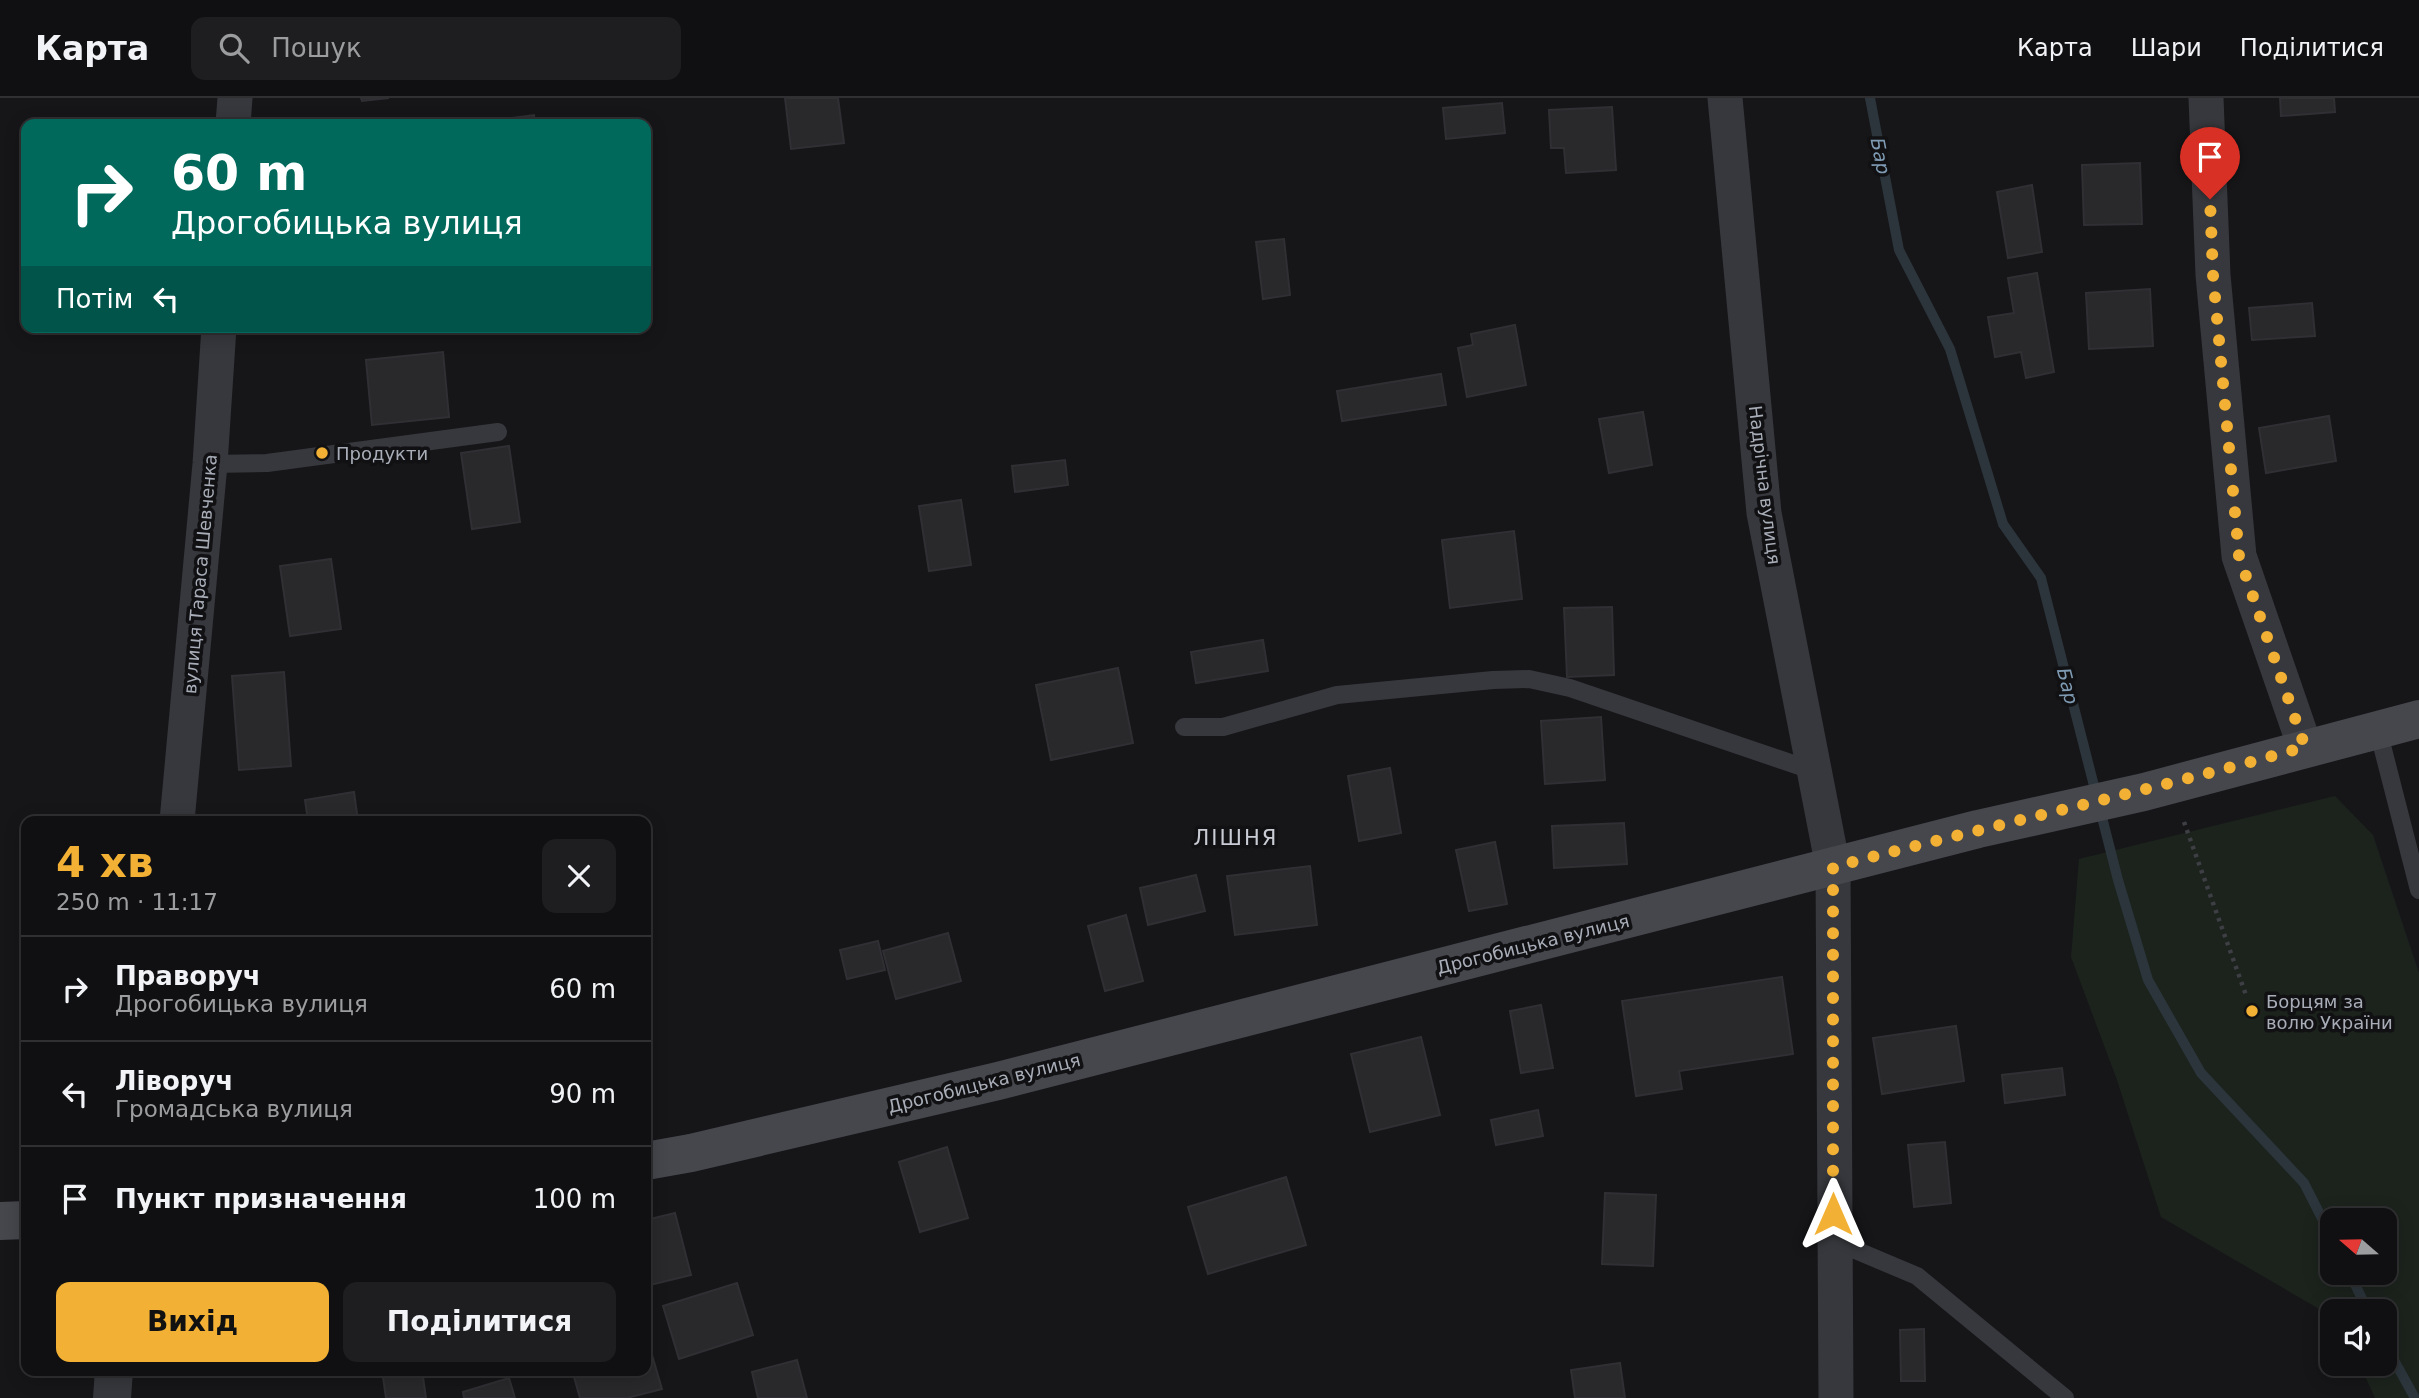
<!DOCTYPE html>
<html lang="uk">
<head>
<meta charset="utf-8">
<style>
  body { margin:0; font-family:"DejaVu Sans",sans-serif; background:#1e1e20; color:#f1f3f6; height:100vh; display:flex; flex-direction:column; font-size:26px; white-space:nowrap }
  * { box-sizing:border-box; margin:0 }
  p { font-size:23px; color:#9c9d9f }
  .icon { flex:none; width:38px; height:38px; fill:none; stroke:currentColor; stroke-width:2; stroke-linecap:round; stroke-linejoin:round }
  .map { position:relative; flex:1; overflow:hidden }
  .details { position:absolute; left:21px; top:718px; width:630px; height:560px; display:flex; flex-direction:column; background:#101012; border-radius:14px; box-shadow:0 4px 18px #0003,0 0 0 2px #303032 }
  .details>* { flex:none }
  .banner { position:absolute; left:21px; top:21px; width:630px; height:214px; border-radius:14px; box-shadow:0 4px 18px #0003,0 0 0 2px #303032; background:#00695c; color:#fff; overflow:hidden }
  .needle { width:46px; rotate:290deg }
  .controls { position:absolute; left:2320px; top:1110px; display:grid; gap:14px }
  .controls a { display:grid; place-items:center; width:77px; height:77px; border-radius:14px; background:#101012; box-shadow:0 4px 18px #0003,0 0 0 2px #303032; font-size:35px }
  .pin { position:absolute; display:grid; place-items:center; width:60px; height:60px; color:#fff; margin:-72px -30px; border-radius:50% 50% 50% 0; rotate:-45deg; box-shadow:0 0 7px #0007 }
  .pin .icon { rotate:45deg }
  .me { position:absolute; width:77px; margin:-38px; rotate:0deg; stroke-linejoin:round; filter:drop-shadow(0 0 5px #0008) }
  .turn { display:flex; align-items:center; gap:24px; height:147px; padding:0 35px; font-size:32px }
  .turn .icon { width:91px; height:91px; stroke-width:2.5 }
  .turn b { display:block; font-size:49px; line-height:60px }
  .then { display:flex; align-items:center; height:66px; padding:0 35px; background:#0003; gap:14px; font-size:26px }
  .round { display:grid; place-items:center; flex:none; width:74px; height:74px; border-radius:14px; background:#1e1e20 }
  .headline { display:flex; align-items:center; justify-content:space-between; height:119px; padding:0 35px }
  h1 { font-size:42px; font-weight:700; line-height:52px; color:#f2b134 }
  .action { display:flex; gap:14px; margin-top:auto; padding:14px 35px }
  .action a { flex:1; height:80px; border-radius:14px; background:#f2b134; color:#111; font-size:28px; font-weight:700; line-height:80px; text-align:center }
  .action a+a { background:#1e1e20; color:#f1f3f6 }
  ul { padding:0; list-style:none }
  li { display:flex; align-items:center; gap:21px; height:105px; padding:0 35px; border-top:2px solid #303032 }
  li div { flex:1 }
  li b { display:block; font-size:26px }
  li em { font-style:normal }
  header { display:flex; align-items:center; gap:42px; box-sizing:border-box; height:98px; padding:0 35px; background:#101012; border-bottom:2px solid #303032 }
  header strong { font-size:33px }
  nav { display:flex; gap:38px; margin-inline-start:auto; font-size:24px }
  .search { width:490px; height:63px; background:#1e1e20; display:flex; align-items:center; gap:18px; box-sizing:border-box; padding:0 24px; border-radius:14px; color:#9c9d9f; font-size:26px }
  .map>svg:first-child { display:block }
  .green { fill:#1c231d; fill-rule:evenodd }
  .lines { fill:none; stroke-linecap:round; stroke-linejoin:round }
  .stream { stroke:#2c353c; stroke-width:10 }
  .building { fill:#29292c; stroke:#303034; stroke-width:2 }
  .path { stroke:#3d3f44; stroke-width:4.5; stroke-dasharray:3.5 5; stroke-linecap:butt }
  .service { stroke:#37383d; stroke-width:18 }
  .minor { stroke:#37383d; stroke-width:35 }
  .tertiary { stroke:#37383d; stroke-width:38 }
  .secondary { stroke:#45474d; stroke-width:38 }
  .route { stroke:#f2b134; stroke-width:12; stroke-dasharray:0 21.6 }
  .poi-dot { fill:#f2b134; stroke:#111113; stroke-width:2.5 }
  .labels { text-anchor:middle; dominant-baseline:central; stroke-width:7; stroke-linejoin:round; paint-order:stroke }
  .poi-label { font-size:18px; fill:#a8adb8; stroke:#111113; text-anchor:start }
  .street-label { font-size:18px; fill:#a8adb8; stroke:#111113 }
  .water-label { font-size:19px; font-style:italic; fill:#7f9bb3; stroke:#111113 }
  .quarter-label { font-size:21px; letter-spacing:2px; fill:#c9ccd4; stroke:#111113 }
</style>
</head>
<body>
<header>
<strong>Карта</strong>
<div class="search"><svg class="icon" aria-label="search" viewBox="0 0 24 24"><circle cx="10" cy="10" r="6"/><path d="M15 15l6 6"/></svg>Пошук</div>
<nav><a>Карта</a><a>Шари</a><a>Поділитися</a></nav>
</header>
<div class="map">
<svg width="2419" height="1300" viewBox="0 0 2419 1300">
  <rect width="100%" height="100%" fill="#161618"/>
  <path class="green" d="M2335,698L2373,737L2419,875V1300H2375L2359,1265H2385V1213H2333V1219L2161,1119L2117,982L2071,859L2079,761ZM2333,1122H2385V1174H2333Z"/>
  <g class="lines">
    <path class="stream" d="M1870,0L1899,152L1950,251L2003,426L2041,480L2118,782L2148,882L2201,975L2304,1085L2333,1142
      M2349,1174L2368,1213
      M2385,1246L2415,1300"/>
  </g>
  <path class="building" d="M361,0H389L362,3Z
    M785,0H838L844,45L791,51Z
    M2280,0H2334L2335,14L2281,18Z
    M1502,5L1505,35L1446,41L1443,10Z
    M1612,9L1616,72L1566,75L1564,50H1551L1549,12Z
    M534,17L535,26H496V22Z
    M2140,65L2142,126L2084,127L2082,67Z
    M2032,87L2042,154L2008,160L1997,94Z
    M1284,141L1290,197L1263,201L1256,144Z
    M2037,175L2054,274L2026,280L2021,254L1995,259L1988,219L2014,215L2008,180Z
    M2150,191L2153,248L2089,251L2086,195Z
    M2312,205L2315,238L2252,242L2249,210Z
    M1515,227L1526,287L1467,299L1458,250L1473,247L1471,236Z
    M443,254L449,319L372,327L366,262Z
    M1441,276L1446,307L1342,323L1337,293Z
    M1643,314L1652,367L1609,375L1599,321Z
    M2329,318L2336,363L2266,375L2259,330Z
    M509,348L520,424L472,431L461,355Z
    M1065,362L1068,387L1015,394L1012,368Z
    M961,402L971,467L929,473L919,408Z
    M1514,433L1522,501L1450,510L1442,442Z
    M331,461L341,531L290,538L280,468Z
    M1612,509L1614,577L1567,579L1564,510Z
    M1263,542L1268,573L1196,585L1191,554Z
    M1118,570L1133,645L1051,662L1036,587Z
    M284,574L291,668L239,672L232,578Z
    M1601,619L1605,682L1545,686L1541,623Z
    M1390,670L1401,735L1359,743L1348,678Z
    M354,694L358,723H308L305,702Z
    M1624,725L1627,766L1554,770L1552,728Z
    M1495,744L1507,806L1469,813L1456,752Z
    M1310,768L1317,827L1235,837L1227,778Z
    M1196,777L1205,813L1148,827L1140,790Z
    M1126,817L1143,883L1105,893L1088,828Z
    M948,835L961,883L896,901L883,853Z
    M878,843L885,872L847,881L840,852Z
    M1782,879L1793,956L1679,973L1682,991L1636,998L1622,903Z
    M1541,907L1553,970L1521,975L1510,913Z
    M1956,928L1964,983L1882,996L1873,940Z
    M1421,939L1440,1017L1370,1034L1351,956Z
    M2062,970L2065,997L2005,1005L2002,977Z
    M1538,1012L1543,1038L1496,1047L1491,1022Z
    M1945,1044L1951,1105L1914,1109L1908,1047Z
    M947,1049L968,1120L920,1134L899,1064Z
    M1286,1079L1306,1147L1208,1176L1188,1109Z
    M1605,1095L1656,1097L1653,1168L1602,1166Z
    M675,1115L691,1177L646,1188V1122Z
    M737,1185L753,1237L679,1261L663,1208Z
    M1924,1231L1925,1283H1901L1900,1232Z
    M652,1257L662,1291L627,1300H580L574,1279L599,1272H646V1259Z
    M797,1262L807,1300H758L752,1274Z
    M1620,1265L1625,1300H1575L1571,1272Z
    M382,1272H422L426,1300H386Z
    M509,1280L515,1300H464L463,1294Z"/>
  <g class="lines">
    <path class="path" d="M2184,724L2247,900"/>
    <path class="service" d="M210,366L267,365L498,334
      M1184,629H1223L1337,597L1493,582L1529,581L1570,590L1814,673
      M2378,632L2419,792
      M1834,1143L1917,1178L2065,1300"/>
    <path class="minor" d="M1725,0L1764,415L1833,769L1836,1300
      M2206,0L2213,177L2239,458L2305,649
      M233,26L235,0
      M177,723L210,366L219,229"/>
    <path class="tertiary" d="M112,1300L114,1272"/>
    <path class="secondary" d="M646,1063L691,1055L998,983L1978,731L2144,694L2419,621
      M0,1123L26,1122"/>
  </g>
  <g class="lines">
    <path class="route" d="M1833,1116V769C1990,728 2148,693 2305,649L2239,458L2213,177L2210,101"/>
  </g>
  <g class="poi-dot">
    <circle cx="322" cy="355" r="7"/>
    <circle cx="2252" cy="913" r="7"/>
  </g>
  <g class="labels">
    <g class="poi-label">
      <text x="336" y="355">Продукти</text>
      <text x="2266" y="903">Борцям за<tspan x="2266" dy="21">волю України</tspan></text>
    </g>
    <g class="street-label">
      <text transform="translate(1765 387) rotate(83)">Надрічна вулиця</text>
      <text transform="translate(200 476) rotate(-85)">вулиця Тараса Шевченка</text>
      <text transform="translate(1533 846) rotate(-14)">Дрогобицька вулиця</text>
      <text transform="translate(984 985) rotate(-14)">Дрогобицька вулиця</text>
    </g>
    <g class="water-label">
      <text transform="translate(1881 58) rotate(79)">Бар</text>
      <text transform="translate(2068 588) rotate(76)">Бар</text>
    </g>
    <g class="quarter-label">
      <text x="1236" y="740">ЛІШНЯ</text>
    </g>
  </g>
</svg>
<div class="controls">
<a><svg class="needle" viewBox="-14 -14 28 28"><path d="M0-13l5 13h-10z" fill="#e53935"/><path d="M0 13l5-13h-10z" fill="#9c9d9f"/></svg></a>
<a><svg class="icon" aria-label="sound" viewBox="0 0 24 24"><path d="M4 9h4l5-4v14l-5-4H4zM17 9q2 3 0 6"/></svg></a>
</div>
<div class="pin" style="left:2210px;top:101px;background:#d93025"><svg class="icon" aria-label="arrive" viewBox="0 0 24 24"><path d="M6 21V4h12l-3 4 3 4H6"/></svg></div>
<svg class="me" style="left:1833px;top:1116px" viewBox="-20 -20 40 40"><path d="M0-17L14 15 0 8-14 15z" fill="#f2b134" stroke="#fff" stroke-width="4"/></svg>
<div class="banner">
<div class="turn"><svg class="icon" aria-label="right" viewBox="0 0 24 24"><path d="M7 20v-9h11M14 6l5 5-5 5"/></svg><div><b>60 m</b>Дрогобицька вулиця</div></div>
<div class="then">Потім<svg class="icon" aria-label="left" viewBox="0 0 24 24"><path d="M17 20v-9H6M10 6l-5 5 5 5"/></svg></div>
</div>
<section class="details">
<div class="headline"><div><h1>4 хв</h1><p>250 m · 11:17</p></div><a class="round"><svg class="icon" aria-label="close" viewBox="0 0 24 24"><path d="M6 6l12 12M18 6L6 18"/></svg></a></div>
<ul>
<li><svg class="icon" aria-label="right" viewBox="0 0 24 24"><path d="M7 20v-9h11M14 6l5 5-5 5"/></svg><div><b>Праворуч</b><p>Дрогобицька вулиця</p></div><em>60 m</em></li>
<li><svg class="icon" aria-label="left" viewBox="0 0 24 24"><path d="M17 20v-9H6M10 6l-5 5 5 5"/></svg><div><b>Ліворуч</b><p>Громадська вулиця</p></div><em>90 m</em></li>
<li><svg class="icon" aria-label="arrive" viewBox="0 0 24 24"><path d="M6 21V4h12l-3 4 3 4H6"/></svg><div><b>Пункт призначення</b></div><em>100 m</em></li>
</ul>
<div class="action"><a>Вихід</a><a>Поділитися</a></div>
</section>
</div>
</body>
</html>
